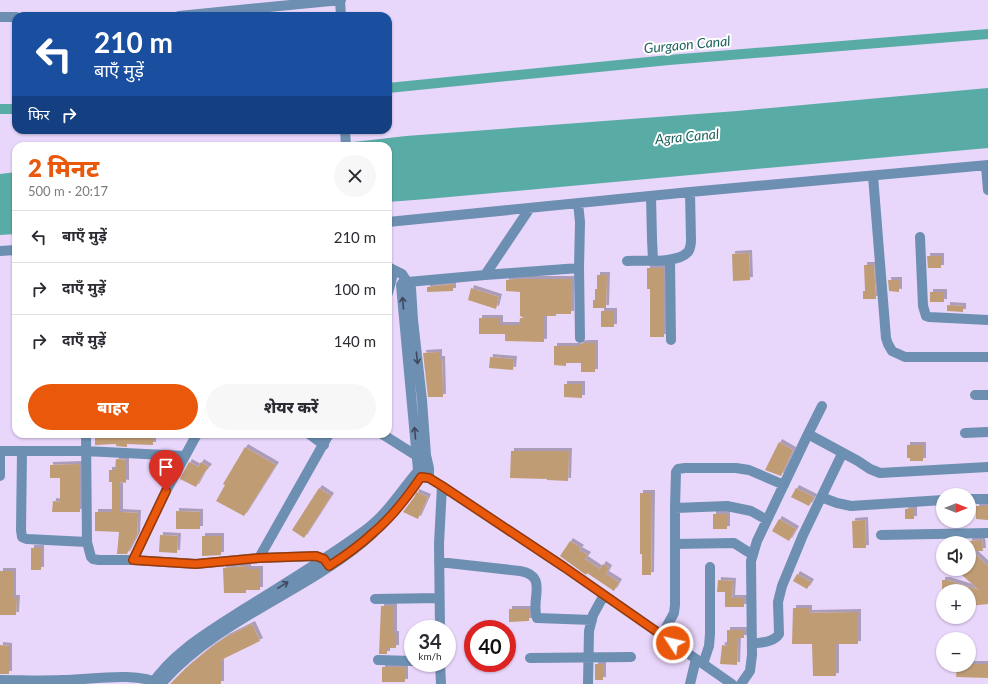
<!DOCTYPE html>
<html lang="hi">
<head>
<meta charset="utf-8">
<style>
  body { margin:0; font-family:Lato,"Noto Sans Devanagari",sans-serif; background:#f7f7f7; color:#2b2b33; height:100vh; display:flex; flex-direction:column; font-size:15px; white-space:nowrap }
  * { box-sizing:border-box; margin:0 }
  p { font-size:13px; color:#7c7c81 }
  .icon { flex:none; width:22px; height:22px; fill:none; stroke:currentColor; stroke-width:2; stroke-linecap:round; stroke-linejoin:round }
  .map { position:relative; flex:1; overflow:hidden }
  .side { position:absolute; left:12px; top:142px; width:380px; height:296px; display:flex; flex-direction:column; background:#fff; border-radius:12px; box-shadow:0 1px 3px #0004 }
  .side>* { flex:none }
  .top-card { position:absolute; left:12px; top:12px; width:380px; height:122px; border-radius:12px; box-shadow:0 1px 3px #0004; background:#1a4fa0; color:#fff; overflow:hidden }
  .needle { width:26px; rotate:90deg }
  .tools { position:absolute; left:936px; top:488px; display:grid; gap:8px }
  .tools a { display:grid; place-items:center; width:40px; height:40px; border-radius:50%; background:#fff; box-shadow:0 1px 3px #0004; font-size:20px }
  .speed { position:absolute; left:404px; top:620px; display:flex; gap:8px; font-size:20px; font-weight:700; text-align:center }
  .speed>* { display:grid; place-content:center; width:52px; height:52px; border-radius:50%; background:#fff; box-shadow:0 1px 3px #0004; line-height:1 }
  .speed small { font-size:10px; font-weight:400 }
  .speed .limit { border:6px solid #d22; background:#fff; color:#111 }
  .pin { position:absolute; display:grid; place-items:center; width:34px; height:34px; color:#fff; margin:-41px -17px; border-radius:50% 50% 50% 0; rotate:-45deg; box-shadow:0 0 4px #0007 }
  .pin .icon { rotate:45deg }
  .me { position:absolute; width:44px; margin:-22px; rotate:305deg; stroke-linejoin:round; filter:drop-shadow(0 0 3px #0008) }
  .turn { display:flex; align-items:center; gap:14px; height:84px; padding:0 16px; font-size:18px }
  .turn .icon { width:52px; height:52px; stroke-width:2.5 }
  .turn b { display:block; font-size:28px; line-height:34px }
  .then { display:flex; align-items:center; height:38px; padding:0 16px; background:#0003; gap:8px; font-size:15px }
  .round { display:grid; place-items:center; flex:none; width:42px; height:42px; border-radius:21px; background:#f7f7f7 }
  .headline { display:flex; align-items:center; justify-content:space-between; height:68px; padding:0 16px }
  h1 { font-size:24px; font-weight:800; line-height:30px; color:#ea580c }
  .cta { display:flex; gap:8px; margin-top:auto; padding:8px 16px }
  .cta a { flex:1; height:46px; border-radius:24px; background:#ea580c; color:#fff; font-size:16px; font-weight:800; line-height:46px; text-align:center }
  .cta a+a { background:#f7f7f7; color:#2b2b33 }
  ul { padding:0; list-style:none }
  li { display:flex; align-items:center; gap:12px; height:52px; padding:0 16px; border-top:1px solid #e1e1e2 }
  li div { flex:1 }
  li b { display:block; font-size:15px }
  li em { font-style:normal }
  .map>svg:first-child { display:block }
  .water { fill:#59aca5 }
  .lines { fill:none; stroke-linecap:round; stroke-linejoin:round }
  .canal { stroke:#59aca5; stroke-width:10 }
  .building { fill:#c09c75; filter:url(#shadow) }
  .minor { stroke:#6d8fb1; stroke-width:10 }
  .oneway { stroke:#3f475f }
  .route-casing { stroke:#983908; stroke-width:10 }
  .route { stroke:#ea580c; stroke-width:7 }
  .labels { text-anchor:middle; dominant-baseline:central; stroke-width:4; stroke-linejoin:round; paint-order:stroke }
  .water-label { font-size:14px; font-style:italic; fill:#20645f; stroke:#fff }
</style>
</head>
<body>
<div class="map">
<svg width="988" height="684" viewBox="0 0 988 684">
  <defs>
    <filter id="shadow"><feDropShadow dx="3" dy="-3" stdDeviation="0" flood-color="#0004"/></filter>
  </defs>
  <rect width="100%" height="100%" fill="#e9d6fb"/>
  <path class="water" d="M988,88V148L427,199L388,202V146H318L406,136L737,111Z
    M16,172V234L0,235V174Z"/>
  <g class="lines">
    <path class="canal" d="M388,88L669,60L988,34
      M0,109H16"/>
  </g>
  <path class="building" d="M749,253L750,280L733,281L732,254Z
    M927,256H941V268H928Z
    M864,265H874L876,299H863V291H865Z
    M647,268H664V337H650V289H647Z
    M597,275H607L606,308H593V300H595V289H597Z
    M515,279H571V314H556V316H544V342L505,341V334H479V318H500V325H519L520,318H525L520,316V292L506,291V280Z
    M888,280H899V292L889,291Z
    M453,284V291L427,292V287Z
    M471,288L499,297L496,309L468,300Z
    M930,292H944V302H930Z
    M947,305L963,306V312L947,311Z
    M601,311H614V327H601Z
    M584,343H595V372H581V363H566V366L554,365V346H580V344Z
    M439,352V359H442L443,397H428L423,353Z
    M490,357L514,359L513,370L489,368Z
    M564,384H582V398L564,397Z
    M95,434H153V445L127,444V447L116,446V444L95,445Z
    M779,442L793,450L781,476L765,470Z
    M907,445H923V461H910V458H907Z
    M245,447L276,465L244,516L216,501L225,485L223,484Z
    M511,451H569L568,481L547,480V479L510,478Z
    M116,459L126,460V483L120,482V512L138,513L137,535L127,554H117L119,532L95,531V512H112V482H109V470H115Z
    M189,462L198,467L201,462L209,467L203,474L196,487L180,479Z
    M80,464V512H52L53,501L60,502V478H50V465Z
    M319,488L331,496L304,538L292,530Z
    M796,488L814,497L809,506L791,497Z
    M416,492L428,497L418,519L403,512L415,496Z
    M640,493H652L651,575H642V554H640Z
    M976,506H988V520L976,519Z
    M914,508V519H905V509Z
    M176,511L200,512V529H176Z
    M713,514H727V529H713Z
    M779,519L796,529L789,541L772,531Z
    M865,520L866,548H853L852,521Z
    M160,535L178,536L177,553L159,552Z
    M202,536H221V555L202,556Z
    M982,540L983,551H972L988,566V604L969,606V591H942V580H947L979,590L955,569H969V541Z
    M570,541L581,548L579,550L588,555L585,559L600,569L603,564L609,568L606,574L619,582L614,591L587,573L586,575L560,556Z
    M31,548H41V570H31Z
    M248,566V569H260V590H246V593H224L223,568Z
    M0,571H13V598H17L16,615H0Z
    M797,574L811,582L807,589L793,581Z
    M718,580L733,581L732,598H744V607H725V592H717Z
    M381,606H394V634H396V648H387V654H379Z
    M793,608H809V613L858,612V644H836V676H813L812,644H792Z
    M509,609H529V621L509,622Z
    M252,624L260,641L221,660V684H170L187,667L210,648L226,637Z
    M727,630H744V638H738L737,665L720,664L722,645L727,646Z
    M0,645L9,646V674H0Z
    M595,664H603V680H595Z
    M969,664H988V678L956,677L957,665H969Z
    M382,667H405V682H382Z"/>
  <g class="lines">
    <path class="minor" d="M340,0L341,16
      M179,16L341,0
      M0,17H16
      M345,130L346,146
      M986,166L988,190
      M873,176L886,338L888,344L892,351L905,357H988
      M651,196L652,239L653,260
      M578,203L580,222L579,268L580,338
      M388,222L690,192L988,165
      M920,237L923,306L926,316L929,317L988,320
      M0,251L16,250
      M670,260L671,340
      M627,261C642,260 677,264 688,252C690,249 691,244 691,240L690,192
      M388,267L402,274L411,288L413,320L422,400L426,455L429,468V478
      M485,275L530,208
      M405,279L401,285L418,470L421,477L429,478L442,486L564,567L732,684
      M408,282L485,275L579,268
      M388,293L394,270
      M975,395H988
      M965,433L988,432
      M86,434L87,542L91,557L93,559L99,560H133L196,564L259,558L316,556L324,559L329,566
      M309,434L324,445
      M382,434L417,456
      M808,434L822,406
      M0,451H85L185,456
      M22,451L21,530L22,537L27,539L87,542
      M0,476V451
      M821,497L837,503L851,506L943,500
      M969,499H988
      M675,508L727,506L751,511L767,520
      M881,535L988,533
      M675,544L734,543L753,555
      M259,558L329,434
      M133,560L166,491L197,434
      M439,562L520,571C549,576 530,599 537,618L592,620
      M375,599L439,598
      M440,629L439,544L442,486
      M662,635L674,613L675,605V508L676,472L678,469L685,468H736L749,470L784,485
      M752,644C761,642 773,643 779,634L778,602L782,586L803,535L842,454
      M530,658L631,657
      M378,660L413,661
      M440,663L441,684
      M703,664L709,646L710,634V567
      M0,680C21,680 41,681 62,680C88,680 137,671 160,684
      M152,684C174,651 212,630 244,609C284,584 326,559 364,531C390,513 405,483 427,461
      M161,684C216,621 298,595 362,543C381,528 396,510 410,492
      M588,684L589,631L593,615L604,595
      M690,684L696,659
      M741,684L750,671L752,655L751,561L757,541L808,434L858,461L870,469L880,473L988,467"/>
  </g>
  <defs><path id="oneway-shaft" d="M-6 0H5M1.5-3L5.5 0L1.5 3" fill="none" stroke-width="1.6" stroke-linecap="round" stroke-linejoin="round"/></defs>
  <g class="oneway">
    <use href="#oneway-shaft" transform="translate(403 303) rotate(-95)"/>
    <use href="#oneway-shaft" transform="translate(417 358) rotate(84)"/>
    <use href="#oneway-shaft" transform="translate(415 433) rotate(-95)"/>
    <use href="#oneway-shaft" transform="translate(283 585) rotate(-31)"/>
  </g>
  <g class="lines">
    <g class="route-casing">
      <path id="route" d="M166,491L133,560L196,564L259,558L316,556L324,559L329,566C345,556 360,545 374,532C392,517 408,496 421,477L429,478L442,486L564,567L673,643"/>
    </g>
    <use href="#route" class="route"/>
  </g>
  <g class="labels">
    <g class="water-label">
      <text transform="translate(687 44) rotate(-5)">Gurgaon Canal</text>
      <text transform="translate(687 136) rotate(-5)">Agra Canal</text>
    </g>
  </g>
</svg>
<div class="tools">
<a><svg class="needle" viewBox="-14 -14 28 28"><path d="M0-13l5 13h-10z" fill="#e53935"/><path d="M0 13l5-13h-10z" fill="#7c7c81"/></svg></a>
<a><svg class="icon" aria-label="sound" viewBox="0 0 24 24"><path d="M4 9h4l5-4v14l-5-4H4zM17 9q2 3 0 6"/></svg></a>
<a>+</a>
<a>−</a>
</div>
<div class="speed"><div>34<small>km/h</small></div><div class="limit">40</div></div>
<div class="pin" style="left:166px;top:491px;background:#d93025"><svg class="icon" aria-label="arrive" viewBox="0 0 24 24"><path d="M6 21V4h12l-3 4 3 4H6"/></svg></div>
<svg class="me" style="left:673px;top:643px" viewBox="-20 -20 40 40"><circle r="17" fill="#ea580c" stroke="#fff" stroke-width="3"/><path d="M0-11L8 9 0 5-8 9z" fill="#fff"/></svg>
<div class="top-card">
<div class="turn"><svg class="icon" aria-label="left" viewBox="0 0 24 24"><path d="M17 20v-9H6M10 6l-5 5 5 5"/></svg><div><b>210 m</b>बाएँ मुड़ें</div></div>
<div class="then">फिर<svg class="icon" aria-label="right" viewBox="0 0 24 24"><path d="M7 20v-9h11M14 6l5 5-5 5"/></svg></div>
</div>
<section class="side">
<div class="headline"><div><h1>2 मिनट</h1><p>500 m · 20:17</p></div><a class="round"><svg class="icon" aria-label="close" viewBox="0 0 24 24"><path d="M6 6l12 12M18 6L6 18"/></svg></a></div>
<ul>
<li><svg class="icon" aria-label="left" viewBox="0 0 24 24"><path d="M17 20v-9H6M10 6l-5 5 5 5"/></svg><div><b>बाएँ मुड़ें</b></div><em>210 m</em></li>
<li><svg class="icon" aria-label="right" viewBox="0 0 24 24"><path d="M7 20v-9h11M14 6l5 5-5 5"/></svg><div><b>दाएँ मुड़ें</b></div><em>100 m</em></li>
<li><svg class="icon" aria-label="right" viewBox="0 0 24 24"><path d="M7 20v-9h11M14 6l5 5-5 5"/></svg><div><b>दाएँ मुड़ें</b></div><em>140 m</em></li>
</ul>
<div class="cta"><a>बाहर</a><a>शेयर करें</a></div>
</section>
</div>
</body>
</html>
